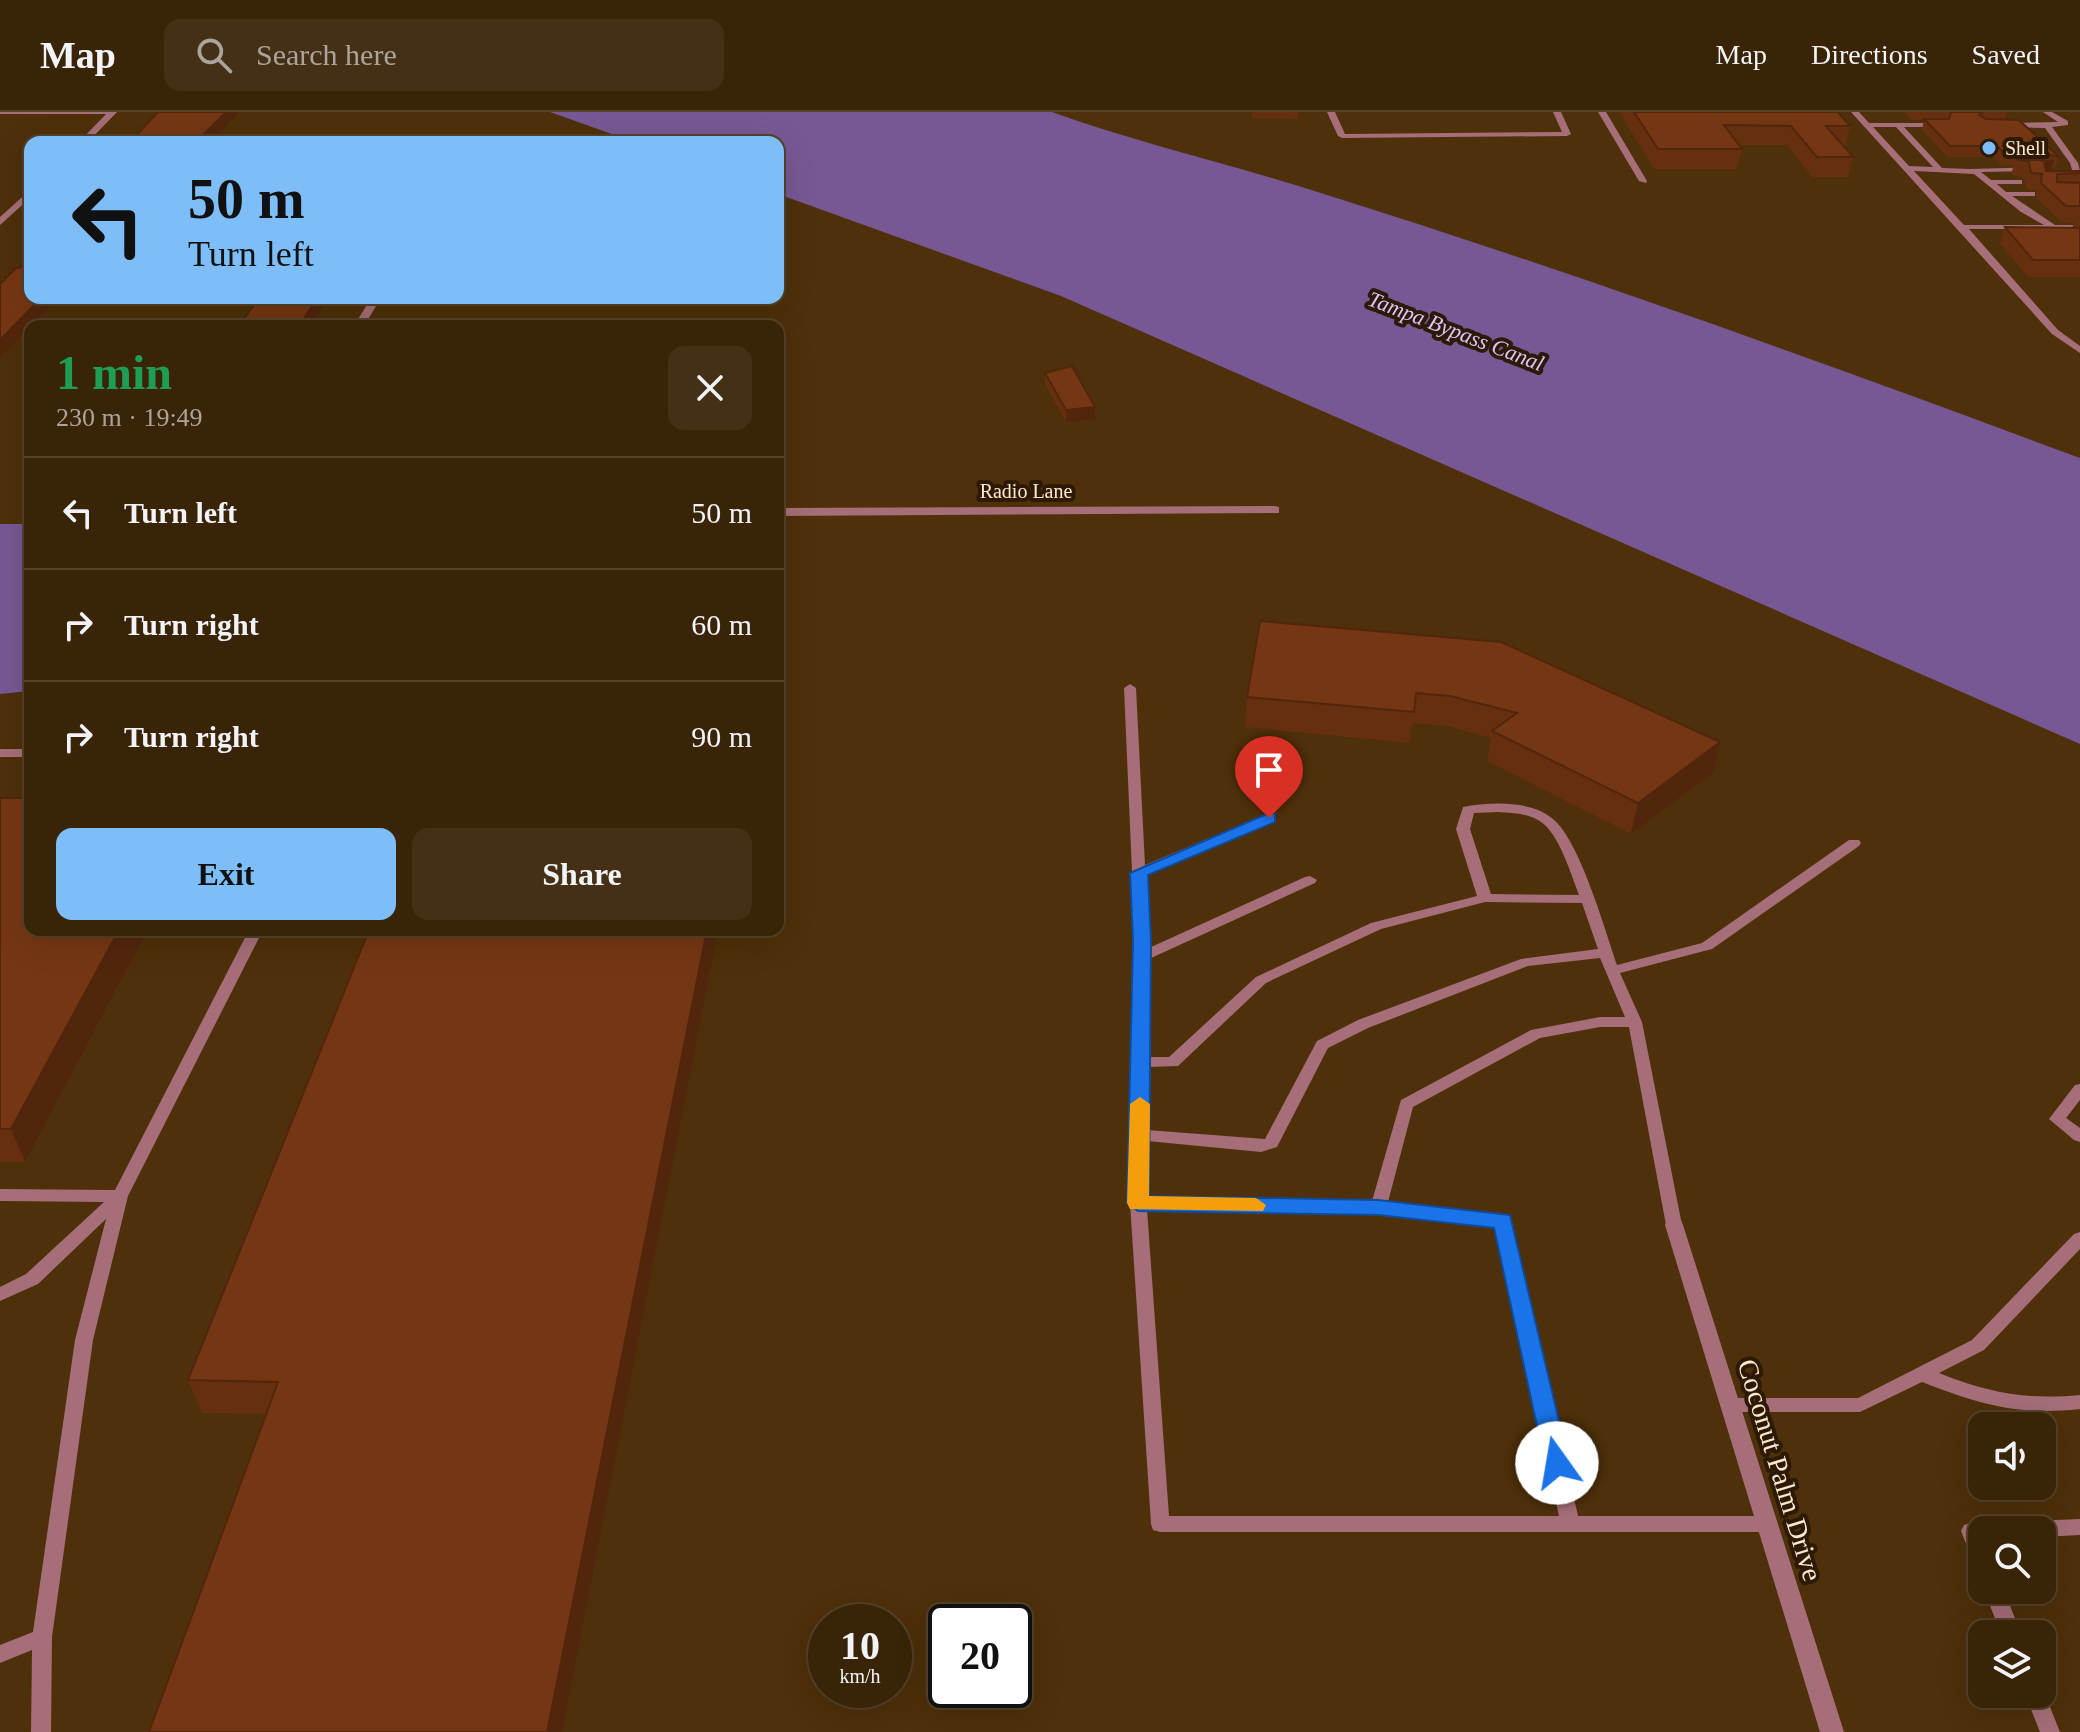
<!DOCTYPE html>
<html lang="en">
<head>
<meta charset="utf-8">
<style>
  body { margin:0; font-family:Georgia,serif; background:#453016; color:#f1f3f6; height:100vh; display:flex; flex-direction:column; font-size:30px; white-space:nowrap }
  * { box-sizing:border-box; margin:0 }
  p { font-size:26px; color:#aba49c }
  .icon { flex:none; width:44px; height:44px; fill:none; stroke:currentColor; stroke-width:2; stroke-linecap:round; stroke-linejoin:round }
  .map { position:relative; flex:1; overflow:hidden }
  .drawer { position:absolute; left:24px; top:208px; width:760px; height:616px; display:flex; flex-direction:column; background:#3a2408; border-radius:16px; box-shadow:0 8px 32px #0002,0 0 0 2px #544129 }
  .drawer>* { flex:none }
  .guide { position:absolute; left:24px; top:24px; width:760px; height:168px; border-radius:16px; box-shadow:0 8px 32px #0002,0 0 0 2px #544129; background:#7dbef9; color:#111; overflow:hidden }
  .controls { position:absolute; left:1968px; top:1300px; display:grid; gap:16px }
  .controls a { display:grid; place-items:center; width:88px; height:88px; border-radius:16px; background:#3a2408; box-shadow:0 8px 32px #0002,0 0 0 2px #544129; font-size:40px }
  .speed { position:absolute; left:808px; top:1492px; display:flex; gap:16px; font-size:40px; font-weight:700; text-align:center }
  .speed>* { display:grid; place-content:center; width:104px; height:104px; border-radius:50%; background:#3a2408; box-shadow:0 8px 32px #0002,0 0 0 2px #544129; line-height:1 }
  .speed small { font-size:20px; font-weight:400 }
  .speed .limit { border:4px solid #111; border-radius:12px; background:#fff; color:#111 }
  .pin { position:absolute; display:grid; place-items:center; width:68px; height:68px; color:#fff; margin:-82px -34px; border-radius:50% 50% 50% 0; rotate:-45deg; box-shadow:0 0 8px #0007 }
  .pin .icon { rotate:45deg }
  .me { position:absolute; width:88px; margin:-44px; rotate:347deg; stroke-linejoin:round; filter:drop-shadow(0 0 6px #0008) }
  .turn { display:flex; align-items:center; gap:28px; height:168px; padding:0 32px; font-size:36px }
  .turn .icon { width:104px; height:104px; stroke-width:2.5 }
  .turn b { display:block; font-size:56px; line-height:68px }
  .round { display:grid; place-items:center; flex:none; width:84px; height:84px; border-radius:16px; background:#453016 }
  .headline { display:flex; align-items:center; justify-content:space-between; height:136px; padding:0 32px }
  h1 { font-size:48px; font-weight:600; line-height:60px; color:#1e9e55 }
  .action { display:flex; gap:16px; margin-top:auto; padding:16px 32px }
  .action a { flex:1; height:92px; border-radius:16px; background:#7dbef9; color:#111; font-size:32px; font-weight:600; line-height:92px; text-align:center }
  .action a+a { background:#453016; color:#f1f3f6 }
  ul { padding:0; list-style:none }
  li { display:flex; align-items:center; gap:24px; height:112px; padding:0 32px; border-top:2px solid #544129 }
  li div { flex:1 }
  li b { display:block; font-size:30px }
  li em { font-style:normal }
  header { display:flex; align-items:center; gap:48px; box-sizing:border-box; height:112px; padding:0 40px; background:#3a2408; border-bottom:2px solid #544129 }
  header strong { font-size:38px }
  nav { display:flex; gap:44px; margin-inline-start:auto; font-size:28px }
  .search { width:560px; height:72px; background:#453016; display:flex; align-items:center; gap:20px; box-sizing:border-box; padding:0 28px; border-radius:16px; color:#aba49c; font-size:30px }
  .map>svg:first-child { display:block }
  .water { fill:#775894 }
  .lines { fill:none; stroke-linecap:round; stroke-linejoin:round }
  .lane { fill:#a56e78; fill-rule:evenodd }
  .street { fill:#a56e78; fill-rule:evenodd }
  .wall { fill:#652f10 }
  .shaded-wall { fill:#52260d }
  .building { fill:#753713; stroke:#52260d; stroke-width:2 }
  .route { fill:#1a73e8; stroke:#114b97; stroke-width:2 }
  .slow { fill:#f59e0b }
  .poi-dot { fill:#7dbef9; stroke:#2c1a07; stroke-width:3 }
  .labels { text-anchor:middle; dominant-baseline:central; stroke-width:8; stroke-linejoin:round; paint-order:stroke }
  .far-poi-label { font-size:20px; fill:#ffe7ce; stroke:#2c1a07; text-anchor:start }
  .far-street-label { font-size:20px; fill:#ffe7ce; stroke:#2c1a07 }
  .far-water-label { font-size:22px; font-style:italic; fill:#ddc3f8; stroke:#2c1a07 }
  .near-street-label { font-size:28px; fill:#ffe7ce; stroke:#2c1a07 }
</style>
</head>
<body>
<header>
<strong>Map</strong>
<div class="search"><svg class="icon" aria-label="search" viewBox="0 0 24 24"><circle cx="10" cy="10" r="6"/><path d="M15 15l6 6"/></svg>Search here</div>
<nav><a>Map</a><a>Directions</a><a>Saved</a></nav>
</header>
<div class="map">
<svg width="2080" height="1620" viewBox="0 0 2080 1620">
  <rect width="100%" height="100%" fill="#4e300a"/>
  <path class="water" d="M550,0H1052C1141,32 1234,53 1324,82C1579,162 1830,253 2080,346V632L1061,184L778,82V30H634Z
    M0,412H30V579L0,582Z"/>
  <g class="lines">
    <path class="lane" d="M0,0H117L113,2H0Z
      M1327,0H1335L1345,22L1562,20L1553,0H1561L1571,22L1567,24L1342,26L1338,24Z
      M1598,0H1606L1647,69L1646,71L1639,69Z
      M1851,0H1859L1869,11H1942V15H1904L1942,56L1970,57L2039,55L2068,62L2072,58L2070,51L2045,16L2008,15L2004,13L2008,11L2058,10L2043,0H2052L2068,9V13L2052,15L2078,51L2080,59L2074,64L2080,66V70L2039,59L1981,60L1991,68H2022V72H1997L2006,80H2035V84H2012L2055,113H2080V117H1969L2058,218L2080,234V241L2052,222ZM1873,15H1896L1933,55L1909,54ZM1914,59L1974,62L2021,100L2044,113H1964Z
      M1130,572L1136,576L1145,753L1264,703H1274L1276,706L1274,709L1146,763L1149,836L1305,765L1310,764L1317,768L1315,771L1149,847L1148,945H1169L1256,865L1371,811L1477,784L1456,717L1463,695C1490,690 1531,688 1553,707C1580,729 1605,818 1617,853L1702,831L1849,728H1859L1861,731L1859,734L1712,837L1620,861L1642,910L1682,1113L1680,1117L1674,1119L1668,1117L1666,1113L1629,915H1600L1540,926L1413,995L1388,1090L1509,1105L1578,1404H1767L1774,1406L1776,1412L1774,1418L1767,1420H1160L1153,1418L1151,1412L1130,1091L1135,829L1124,576ZM1498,700C1512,701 1529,701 1541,710C1559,722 1571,762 1579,783L1491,782L1470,717L1474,701ZM1485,790L1582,791L1598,837L1521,847L1358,908L1317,929L1265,1027L1147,1018L1148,955L1178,954L1266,871L1381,817ZM1600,846L1625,905H1600L1531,918L1401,988L1372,1089L1146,1085L1147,1029L1261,1040L1277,1035L1328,936L1368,916L1528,854ZM1147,1097L1378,1101L1496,1114L1559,1404H1169Z
      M0,637H30V645H0Z
      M249,818H263L128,1084L93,1228L52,1525L51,1620H31L32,1538L0,1551V1533L33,1520L75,1228L106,1107L38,1172L0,1189V1175L26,1162L104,1090L0,1089V1077L115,1078Z
      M2080,972V988L2066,1006L2080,1016V1030L2074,1028L2049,1007L2075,973Z
      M2080,1120V1137L1984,1238L1939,1261C1989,1281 2026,1288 2080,1283V1297C2018,1304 1979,1292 1922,1270L1860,1300H1730L1724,1298L1721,1293L1724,1288L1730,1286H1858L1972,1228L2074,1122Z
      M2080,1407V1423L2042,1425V1418H1998L2001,1412L2008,1410Z
      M1971,1411L1989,1413L1991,1418H1982V1456L1975,1454L1961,1419L1964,1413Z
      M1984,1478H2004L2021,1522H2001Z
      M2042,1575L2060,1620H2040L2025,1582H2042Z"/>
    <path class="street" d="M108,0H117L88,30H79Z
      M30,78V86L0,113V105Z
      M371,186H381L364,214H354Z
      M1275,394L1279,395V401L778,404V396Z
      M1674,1106L1681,1108L1683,1113L1844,1620H1820L1665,1113L1667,1108Z"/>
  </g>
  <path class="wall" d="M1252,0H1298L1297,7L1252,6Z
    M1619,0H1838L1850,14L1845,34H1843L1853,45L1848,65H1812L1787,33H1739L1742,37L1737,57H1654Z
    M1904,0H2007L2005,7L2059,45L2055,56L2052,55L2051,59H2080V165H2028L2000,132L2005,115L2072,116L2074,111L2061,110L2036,86L2037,78L2026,77L2024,66L2011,62L2014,53H2002L1994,45H1947L1922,18L1924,8H1912Z
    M1045,261L1095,307L1066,310L1045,272Z
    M1260,509L1713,661L1631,722L1487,649L1491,626L1446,614L1412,611L1410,631L1245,615L1247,585Z
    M0,686L25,1050H0Z
    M718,818L266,1302L202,1301L188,1268Z"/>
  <path class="shaded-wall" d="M226,0H240L210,30H196Z
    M2054,49L2049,65L2042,62L2044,50Z
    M41,186H58L0,246V228Z
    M317,186H328L310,214H299Z
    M1095,295V307L1066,310V298Z
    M1720,630L1713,661L1631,722L1638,691Z
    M119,818H147L25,1050L11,1017Z
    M707,818H718L562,1620H547Z"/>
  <path class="building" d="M158,0H226L196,30L131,29Z
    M1634,0H1838L1850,14H1826L1853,45H1817L1791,14L1724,13L1742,37H1658Z
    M1951,0H1983L1979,3L1986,7L2019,8L2059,45L2042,41L2005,42L1997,34H1950L1924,7H1949Z
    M2016,47L2054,49L2044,50L2046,59H2080V61L2057,62V70L2080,71V94H2066L2041,71L2042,62L2031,61L2029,50Z
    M2005,115L2080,116V148H2033Z
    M30,146V186H41L0,228V172L16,156H20Z
    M259,186H317L299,214H239Z
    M1072,254L1095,295L1066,298L1045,261Z
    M1260,509L1501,530L1720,630L1638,691L1492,619L1517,601L1450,584L1416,581L1414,600L1247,585Z
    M0,686H30V818H119L11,1017H0Z
    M369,818H707L547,1620H149L278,1270L188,1268Z"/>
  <path class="route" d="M1269,701L1275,702V710L1148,763L1151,829L1149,1084L1378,1088L1510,1103L1569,1351L1565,1358L1557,1361L1548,1358L1545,1351L1494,1116L1378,1103L1138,1099L1127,1091L1133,829L1130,761Z"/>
  <path class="slow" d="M1140,985L1150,992L1149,1084L1256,1086L1266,1093L1263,1099L1130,1097L1127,1091L1130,992Z"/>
  <circle class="poi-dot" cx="1989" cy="36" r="8"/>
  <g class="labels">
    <g class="far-poi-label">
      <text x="2005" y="36">Shell</text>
    </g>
    <g class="far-street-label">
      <text x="1026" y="379">Radio Lane</text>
    </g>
    <g class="far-water-label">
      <text transform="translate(1456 219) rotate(21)">Tampa Bypass Canal</text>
    </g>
    <g class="near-street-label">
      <text transform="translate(1780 1358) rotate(73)">Coconut Palm Drive</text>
    </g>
  </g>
</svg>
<div class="controls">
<a><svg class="icon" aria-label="sound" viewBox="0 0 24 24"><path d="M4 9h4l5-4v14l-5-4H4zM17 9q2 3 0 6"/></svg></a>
<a><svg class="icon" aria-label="search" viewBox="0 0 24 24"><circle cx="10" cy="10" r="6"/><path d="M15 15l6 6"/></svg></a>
<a><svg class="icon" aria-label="layers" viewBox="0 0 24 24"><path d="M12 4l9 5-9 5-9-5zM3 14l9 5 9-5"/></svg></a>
</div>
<div class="speed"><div>10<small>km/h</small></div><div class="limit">20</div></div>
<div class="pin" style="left:1269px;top:706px;background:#d93025"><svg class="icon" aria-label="arrive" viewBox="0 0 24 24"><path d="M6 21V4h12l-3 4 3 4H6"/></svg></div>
<svg class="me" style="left:1557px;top:1351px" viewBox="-20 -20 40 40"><circle r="19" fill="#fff"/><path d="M0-13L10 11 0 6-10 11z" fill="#1a73e8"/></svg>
<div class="guide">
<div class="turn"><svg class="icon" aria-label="left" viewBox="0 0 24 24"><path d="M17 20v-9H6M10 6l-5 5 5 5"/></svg><div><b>50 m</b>Turn left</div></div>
</div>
<section class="drawer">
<div class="headline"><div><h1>1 min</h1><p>230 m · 19:49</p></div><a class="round"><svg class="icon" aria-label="close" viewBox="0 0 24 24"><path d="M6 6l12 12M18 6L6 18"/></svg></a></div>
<ul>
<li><svg class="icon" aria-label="left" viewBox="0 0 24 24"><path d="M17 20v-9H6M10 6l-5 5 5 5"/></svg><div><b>Turn left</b></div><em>50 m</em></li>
<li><svg class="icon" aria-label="right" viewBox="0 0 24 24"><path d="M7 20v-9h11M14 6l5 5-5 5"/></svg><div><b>Turn right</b></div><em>60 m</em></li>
<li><svg class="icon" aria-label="right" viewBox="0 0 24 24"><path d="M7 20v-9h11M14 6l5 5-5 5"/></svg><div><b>Turn right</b></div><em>90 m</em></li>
</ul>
<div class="action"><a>Exit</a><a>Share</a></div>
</section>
</div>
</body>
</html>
